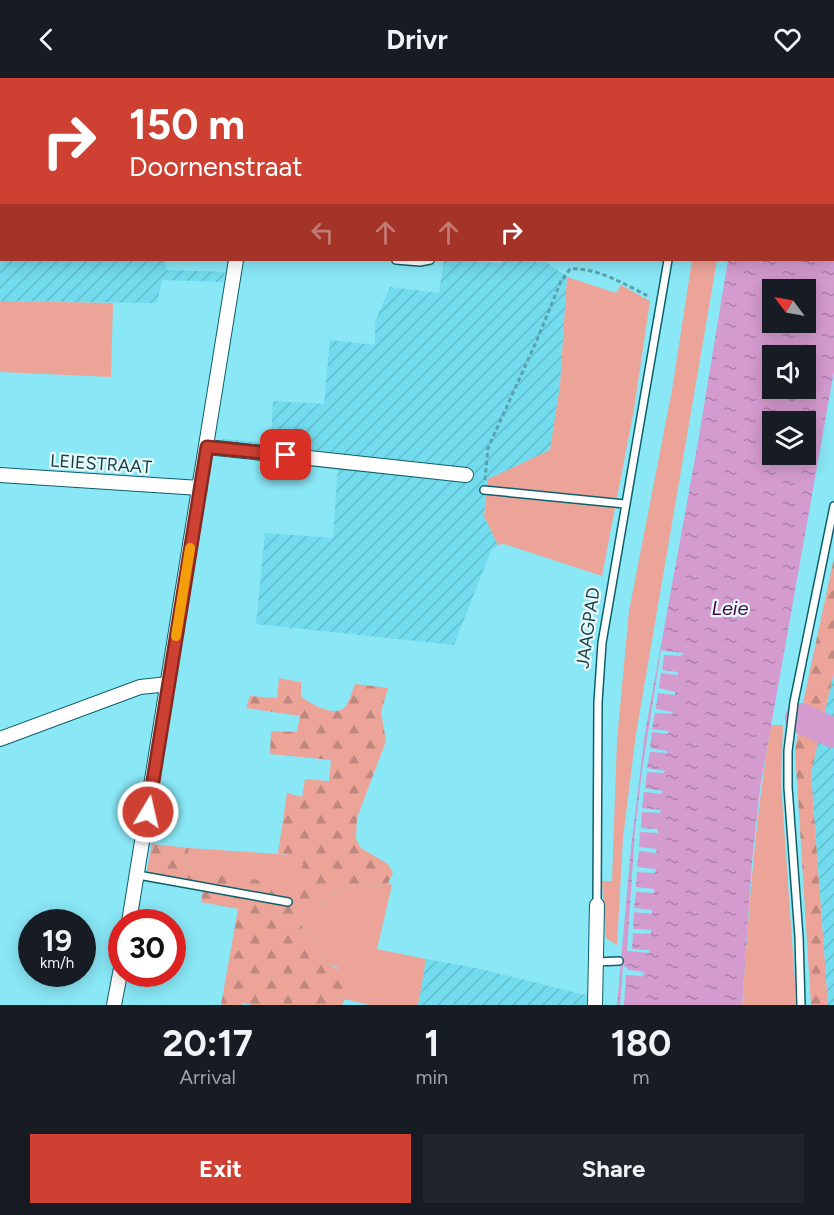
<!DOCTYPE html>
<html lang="en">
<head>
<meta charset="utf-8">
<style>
  body { margin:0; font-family:Figtree,sans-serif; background:#20242c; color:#f1f3f6; height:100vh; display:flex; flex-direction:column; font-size:22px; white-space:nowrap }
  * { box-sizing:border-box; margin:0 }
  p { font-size:20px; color:#9ea1a6 }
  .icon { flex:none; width:33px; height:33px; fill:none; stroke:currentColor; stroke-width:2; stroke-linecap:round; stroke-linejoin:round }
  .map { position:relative; height:927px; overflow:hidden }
  .sheet { display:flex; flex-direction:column; background:#171b24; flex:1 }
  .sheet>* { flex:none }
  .banner { position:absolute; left:0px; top:0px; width:834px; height:183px; box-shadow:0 3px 15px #0003; background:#cd4032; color:#fff; overflow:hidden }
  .needle { width:39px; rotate:302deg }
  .fabs { position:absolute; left:762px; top:201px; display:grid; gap:12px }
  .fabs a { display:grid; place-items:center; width:54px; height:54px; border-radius:0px; background:#171b24; box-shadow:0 3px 15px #0003; font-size:30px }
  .speed { position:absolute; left:18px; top:831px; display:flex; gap:12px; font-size:30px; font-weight:700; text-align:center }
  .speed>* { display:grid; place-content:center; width:78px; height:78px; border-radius:50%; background:#171b24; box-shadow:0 3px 15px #0003; line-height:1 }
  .speed small { font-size:15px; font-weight:400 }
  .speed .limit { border:9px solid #d22; background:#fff; color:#111 }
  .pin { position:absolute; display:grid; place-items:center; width:51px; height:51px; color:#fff; margin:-26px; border-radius:12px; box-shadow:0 3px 9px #0006 }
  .me { position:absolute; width:66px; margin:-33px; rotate:9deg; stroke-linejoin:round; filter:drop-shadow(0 0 4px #0008) }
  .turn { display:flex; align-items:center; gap:21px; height:126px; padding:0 30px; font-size:27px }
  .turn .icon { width:78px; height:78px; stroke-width:2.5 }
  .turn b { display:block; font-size:42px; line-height:51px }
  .lanes { display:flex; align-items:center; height:57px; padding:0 30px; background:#0003; justify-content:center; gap:30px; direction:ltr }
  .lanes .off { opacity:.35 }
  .eta { display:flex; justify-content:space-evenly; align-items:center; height:102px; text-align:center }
  .eta b { font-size:36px; font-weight:700; line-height:42px }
  .cta { display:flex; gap:12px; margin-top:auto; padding:12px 30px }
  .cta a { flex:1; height:69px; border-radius:0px; background:#cd4032; color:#fff; font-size:24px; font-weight:700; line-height:69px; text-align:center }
  .cta a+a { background:#20242c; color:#f1f3f6 }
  header { display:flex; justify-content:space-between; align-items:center; height:78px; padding:0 30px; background:#171b24; font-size:27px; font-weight:700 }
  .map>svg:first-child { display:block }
  .industrial { fill:url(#industrial-furrows) }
  .grass { fill:#eda498 }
  .forest { fill:url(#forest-firs) }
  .water { fill:url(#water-ripples); fill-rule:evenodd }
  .pier { fill:#89e7f6 }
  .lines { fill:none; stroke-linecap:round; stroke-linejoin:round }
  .river { stroke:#d49bcf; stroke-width:30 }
  .lane-casing { stroke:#0d5f6a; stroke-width:10 }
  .street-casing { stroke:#0d5f6a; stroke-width:16 }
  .path { stroke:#59a1ac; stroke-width:3; stroke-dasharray:4.5 3; stroke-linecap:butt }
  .lane { stroke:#fff; stroke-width:7 }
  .street { stroke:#fff; stroke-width:14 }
  .route-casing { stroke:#852a20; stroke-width:15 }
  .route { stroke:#cd4032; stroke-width:10 }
  .slow { stroke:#f59e0b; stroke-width:10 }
  .labels { text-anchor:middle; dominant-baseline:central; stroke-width:4.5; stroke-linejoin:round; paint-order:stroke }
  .street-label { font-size:18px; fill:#163e44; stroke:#e9fafd }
  .water-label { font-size:20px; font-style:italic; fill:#490348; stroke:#e9fafd }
</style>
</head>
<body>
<header><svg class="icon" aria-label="back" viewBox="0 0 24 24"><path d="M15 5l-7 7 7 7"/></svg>Drivr<svg class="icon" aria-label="heart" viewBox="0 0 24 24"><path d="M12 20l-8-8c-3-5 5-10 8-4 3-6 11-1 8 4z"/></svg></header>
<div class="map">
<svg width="834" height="927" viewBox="0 0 834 927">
  <defs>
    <pattern id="industrial-furrows" width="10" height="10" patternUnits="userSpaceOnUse" patternTransform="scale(1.5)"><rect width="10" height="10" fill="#72dbed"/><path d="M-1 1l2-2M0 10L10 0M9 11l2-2" fill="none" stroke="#62bdcc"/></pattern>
    <pattern id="forest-firs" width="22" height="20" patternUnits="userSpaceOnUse" patternTransform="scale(1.5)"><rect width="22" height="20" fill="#eda498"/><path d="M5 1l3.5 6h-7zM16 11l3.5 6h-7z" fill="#bf877e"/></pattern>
    <pattern id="water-ripples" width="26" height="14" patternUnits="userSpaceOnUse" patternTransform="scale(1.5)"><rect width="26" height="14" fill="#d49bcf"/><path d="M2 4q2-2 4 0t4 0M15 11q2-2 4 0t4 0" fill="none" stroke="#ab80aa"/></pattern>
  </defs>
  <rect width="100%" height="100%" fill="#89e7f6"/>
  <path class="industrial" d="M49,0H240L46,1Z
    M390,0H552L390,2Z
    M0,3L2,182H166V192L225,194L223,204L162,202L157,225L0,223Z
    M444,182L501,185L503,182L546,184L567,199L560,307L550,372L488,401L484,438L498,467L491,473L454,567L256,546L265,455L333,460L338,388L220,376L222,361L271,365L273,323L324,326L330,262L375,267V244L390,209L439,215Z
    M834,594V927H828L811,695Z
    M426,881L481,891L589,918L590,927H418Z"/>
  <path class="grass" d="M692,182H717L636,656L623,760L617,867L606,860L602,803H612L617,662L629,533L672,312Z
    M567,199L616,215L621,207L650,223L634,331L602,498L504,466L498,467L484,438L488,401L550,372L560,307Z
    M0,223L113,225L111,299L0,294Z
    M771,647H783L781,706L795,905V927H742C749,833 755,740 771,647Z
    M189,770L293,777L304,787L297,811L186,788Z
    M388,805L392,807L377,871L426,881L418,927H370L344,921L348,915L337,889L324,885L315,861L304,853L299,841L304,828L327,824L337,811L351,807L367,810Z"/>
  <path class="forest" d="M834,480V594L811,695L828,927H811L795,672L804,620Z
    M279,600L301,604V618C309,626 336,640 345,629C350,623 352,613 355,606L388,610L381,634L386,663L357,740L356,761L361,770L388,786L393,795L388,805L367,810L351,807L337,811L327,824L304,828L299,841L304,853L315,861L324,885C337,889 351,897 348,913C347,918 344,922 342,927H253L242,925L241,927H221L238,831L201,824L203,812L145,803L152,766L189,770L186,788L297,810L303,786L293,778L278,775L287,715L302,719L305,701L329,703L331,682L270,676L271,653L297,654L300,638L246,630L250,618L277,620Z"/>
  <path class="water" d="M747,0H834V293L760,710L752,784L742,927H617L631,770L645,655L698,364L728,182H832V2L747,1ZM772,212H806V244H772ZM772,278H806V310H772ZM772,344H806V376H772Z"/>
  <path class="pier" d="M661,572L683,575L682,578L664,577L662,592L678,594V597L661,595L659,610L675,614V617L658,615L656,631L673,634L672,636L655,635L652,651L669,653L668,656L652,654L650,670L667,673V675L650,674L647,690L665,693L664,695L647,694L645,710L663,713L662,716L644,714L642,730L661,732L660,735L642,734L641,750L658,751V755L640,754L639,769L657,771L656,775L639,773L637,789L656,791L655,795L637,794L636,809L654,811V815L636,814L634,830L652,832V836L634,834L633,851L651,852V856L633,855L632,871L649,872V875L627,873L635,752L642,693Z
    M623,887L629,892L644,894L643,898L626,897L624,927H620Z"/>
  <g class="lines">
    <path class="river" d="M800,640L834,655"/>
    <g class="lane-casing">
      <path id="lane" d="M558,2L559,0
        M688,2V0
        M396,182L420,184L430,182
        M484,412L625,426
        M138,797L288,824
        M597,827L598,624L602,565L668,182
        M596,884L619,883
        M801,927L799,859L788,709V673L794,624L834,428"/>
    </g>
    <g class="street-casing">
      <path id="street" d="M257,2V0
        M207,369L466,397
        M0,397L200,410
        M0,661L140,609L168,606
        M129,844L236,182
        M114,927L122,885
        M595,927L597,827"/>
    </g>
    <path class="path" d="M485,402L488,370L537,262L561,203L570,191C597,189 626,207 650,219"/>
    <use href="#lane" class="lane"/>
    <use href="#street" class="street"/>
  </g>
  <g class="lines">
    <g class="route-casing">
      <path id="route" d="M148,734L207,369L286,377"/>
    </g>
    <use href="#route" class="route"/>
    <path class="slow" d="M176,558L190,470"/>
  </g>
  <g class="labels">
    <g class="street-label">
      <text transform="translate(101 386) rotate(4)">LEIESTRAAT</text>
      <text transform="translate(588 550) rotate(-82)">JAAGPAD</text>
    </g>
    <g class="water-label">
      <text x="730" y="530">Leie</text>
    </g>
  </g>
</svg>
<div class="fabs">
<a><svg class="needle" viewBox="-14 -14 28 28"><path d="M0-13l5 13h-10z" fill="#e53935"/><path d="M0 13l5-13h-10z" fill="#9ea1a6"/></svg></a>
<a><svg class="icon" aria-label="sound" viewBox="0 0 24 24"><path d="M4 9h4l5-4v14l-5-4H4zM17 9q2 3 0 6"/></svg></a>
<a><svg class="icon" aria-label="layers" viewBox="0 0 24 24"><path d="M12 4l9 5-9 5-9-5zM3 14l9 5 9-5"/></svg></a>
</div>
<div class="speed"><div>19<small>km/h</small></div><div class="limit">30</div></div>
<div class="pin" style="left:286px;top:377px;background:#d93025"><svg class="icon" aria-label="arrive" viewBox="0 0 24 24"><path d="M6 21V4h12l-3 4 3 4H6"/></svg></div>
<svg class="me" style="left:148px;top:734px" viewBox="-20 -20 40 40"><circle r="17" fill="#cd4032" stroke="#fff" stroke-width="3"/><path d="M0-11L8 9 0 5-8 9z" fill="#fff"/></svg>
<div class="banner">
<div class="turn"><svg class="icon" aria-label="right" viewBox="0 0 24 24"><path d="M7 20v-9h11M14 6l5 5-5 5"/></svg><div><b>150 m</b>Doornenstraat</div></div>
<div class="lanes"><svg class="icon off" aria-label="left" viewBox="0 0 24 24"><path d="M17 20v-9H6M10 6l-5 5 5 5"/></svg><svg class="icon off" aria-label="ahead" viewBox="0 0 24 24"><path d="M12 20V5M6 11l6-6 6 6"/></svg><svg class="icon off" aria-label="ahead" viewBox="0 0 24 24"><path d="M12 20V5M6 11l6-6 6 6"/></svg><svg class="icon" aria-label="right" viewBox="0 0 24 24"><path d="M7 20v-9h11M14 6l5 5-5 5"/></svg></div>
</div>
</div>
<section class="sheet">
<div class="eta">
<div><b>20:17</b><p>Arrival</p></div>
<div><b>1</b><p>min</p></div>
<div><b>180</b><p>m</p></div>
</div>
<div class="cta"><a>Exit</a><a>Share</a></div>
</section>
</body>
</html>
